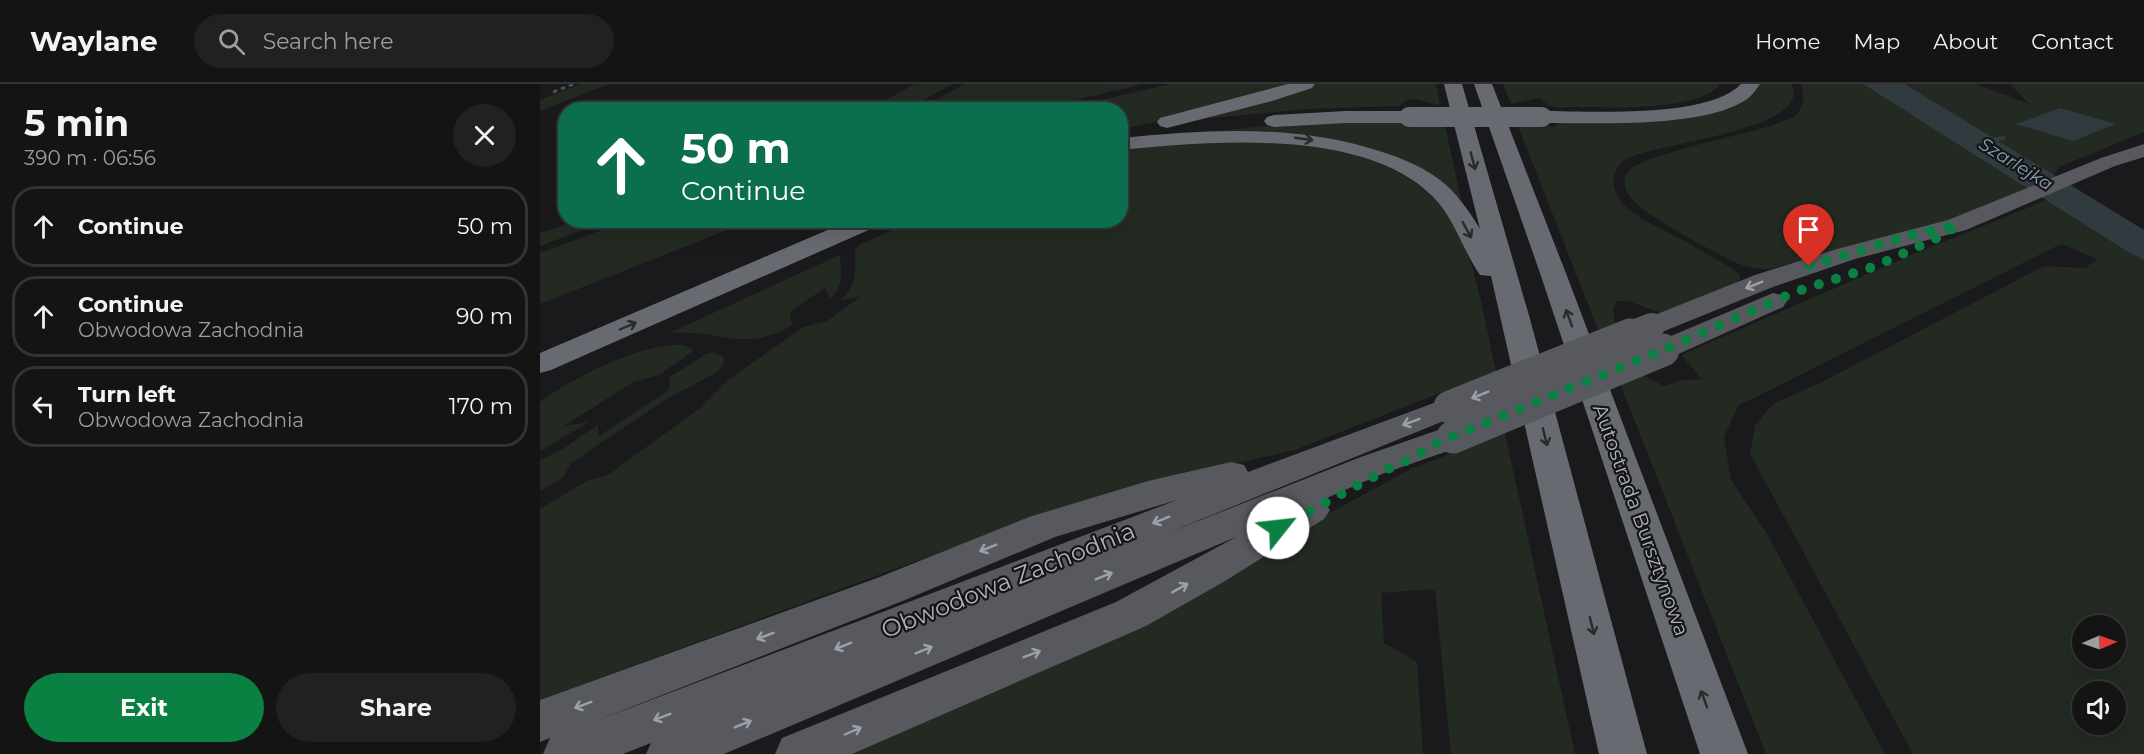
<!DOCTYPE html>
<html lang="en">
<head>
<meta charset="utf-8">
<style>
  body { margin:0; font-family:Montserrat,sans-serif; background:#212122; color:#f1f3f6; height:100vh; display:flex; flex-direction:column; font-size:22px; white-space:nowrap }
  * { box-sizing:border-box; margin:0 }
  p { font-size:20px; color:#9d9ea0 }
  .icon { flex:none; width:33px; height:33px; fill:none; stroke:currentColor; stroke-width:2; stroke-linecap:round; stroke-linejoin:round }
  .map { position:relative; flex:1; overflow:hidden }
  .panel { display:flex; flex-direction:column; background:#141415; width:540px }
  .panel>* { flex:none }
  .guide { position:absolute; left:18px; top:18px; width:570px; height:126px; border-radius:24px; box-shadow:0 6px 24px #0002,0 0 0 2px #333334; background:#0b6e4f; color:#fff; overflow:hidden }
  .needle { width:39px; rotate:88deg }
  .buttons { position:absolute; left:1532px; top:531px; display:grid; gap:12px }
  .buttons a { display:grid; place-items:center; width:54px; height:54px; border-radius:50%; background:#141415; box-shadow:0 6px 24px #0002,0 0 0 2px #333334; font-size:30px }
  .pin { position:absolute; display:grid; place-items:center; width:51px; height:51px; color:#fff; margin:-62px -26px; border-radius:50% 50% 50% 0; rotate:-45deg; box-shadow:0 0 6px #0007 }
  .pin .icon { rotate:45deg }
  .me { position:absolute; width:66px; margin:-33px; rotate:61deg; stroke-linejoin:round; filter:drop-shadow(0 0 4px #0008) }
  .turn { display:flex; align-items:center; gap:21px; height:126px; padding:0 24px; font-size:27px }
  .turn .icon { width:78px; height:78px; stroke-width:2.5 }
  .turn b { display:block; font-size:42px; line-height:51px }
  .round { display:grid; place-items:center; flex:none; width:63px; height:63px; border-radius:32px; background:#212122 }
  .summary { display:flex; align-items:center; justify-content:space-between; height:102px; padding:0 24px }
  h1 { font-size:36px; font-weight:700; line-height:45px }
  .button { display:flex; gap:12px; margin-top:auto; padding:12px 24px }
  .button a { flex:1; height:69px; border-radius:36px; background:#0b8043; color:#fff; font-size:24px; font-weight:700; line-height:69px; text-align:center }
  .button a+a { background:#212122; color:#f1f3f6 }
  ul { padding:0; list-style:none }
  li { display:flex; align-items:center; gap:18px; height:81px; margin:0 12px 9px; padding:0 12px; border:3px solid #333334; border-radius:24px }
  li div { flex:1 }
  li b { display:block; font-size:22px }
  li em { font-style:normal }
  header { display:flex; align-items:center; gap:36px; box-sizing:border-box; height:84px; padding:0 30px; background:#141415; border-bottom:2px solid #333334 }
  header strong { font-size:28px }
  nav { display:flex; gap:33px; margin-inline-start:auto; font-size:21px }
  .search { width:420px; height:54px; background:#212122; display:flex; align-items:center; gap:15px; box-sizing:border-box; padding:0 21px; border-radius:33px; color:#9d9ea0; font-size:22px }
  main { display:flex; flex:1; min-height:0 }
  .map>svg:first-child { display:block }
  .green { fill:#222a22; fill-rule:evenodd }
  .water { fill:#303a3f }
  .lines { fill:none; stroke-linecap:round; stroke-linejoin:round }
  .stream { stroke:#303a3f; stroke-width:4 }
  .primary { fill:#57595f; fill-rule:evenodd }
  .highway { fill:#676b71; fill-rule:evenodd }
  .rail { stroke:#4e5055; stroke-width:3; stroke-dasharray:4.5 4; stroke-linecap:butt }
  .primary-bridge-far1 { stroke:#57595f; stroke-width:26 }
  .primary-bridge { stroke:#57595f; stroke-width:33 }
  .highway-bridge { stroke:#676b71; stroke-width:20 }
  .oneway { stroke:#2a2a2e }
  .oneway2 { stroke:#9ca0a9 }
  .route { stroke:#0b8043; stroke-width:10; stroke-dasharray:0 18 }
  .labels { text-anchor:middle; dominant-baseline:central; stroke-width:4.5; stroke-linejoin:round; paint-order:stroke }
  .far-water-label { font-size:18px; font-style:italic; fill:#86a2b3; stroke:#151517 }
  .street-label { font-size:20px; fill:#adb2bb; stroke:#151517 }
  .near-street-label { font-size:24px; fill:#adb2bb; stroke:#151517 }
</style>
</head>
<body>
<header>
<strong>Waylane</strong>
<div class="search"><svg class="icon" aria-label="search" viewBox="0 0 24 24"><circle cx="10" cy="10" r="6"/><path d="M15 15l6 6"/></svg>Search here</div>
<nav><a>Home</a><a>Map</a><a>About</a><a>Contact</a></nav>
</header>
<main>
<section class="panel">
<div class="summary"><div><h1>5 min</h1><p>390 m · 06:56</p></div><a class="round"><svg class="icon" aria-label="close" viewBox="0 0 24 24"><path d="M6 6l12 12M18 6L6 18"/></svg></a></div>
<ul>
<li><svg class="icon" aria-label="ahead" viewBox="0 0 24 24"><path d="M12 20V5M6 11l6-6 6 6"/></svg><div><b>Continue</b></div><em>50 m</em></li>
<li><svg class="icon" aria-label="ahead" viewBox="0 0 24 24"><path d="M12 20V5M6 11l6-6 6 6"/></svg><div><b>Continue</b><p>Obwodowa Zachodnia</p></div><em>90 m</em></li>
<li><svg class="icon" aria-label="left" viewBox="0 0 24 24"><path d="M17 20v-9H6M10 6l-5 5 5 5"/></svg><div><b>Turn left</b><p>Obwodowa Zachodnia</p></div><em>170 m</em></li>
</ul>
<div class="button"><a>Exit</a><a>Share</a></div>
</section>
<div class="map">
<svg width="1604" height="670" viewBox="0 0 1604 670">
  <rect width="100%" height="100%" fill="#1a1a1c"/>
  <path class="green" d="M41,0H69L0,27V16Z
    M375,0H413L367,25H330Z
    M424,0H604L496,25H381Z
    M630,0H757L634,34L581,45L580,26H517Z
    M774,0H896L900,21C888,20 868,8 860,22L765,25L652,36Z
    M963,0H1180C1162,27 1069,24 1037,23C1030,23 1016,25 1010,22C1006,20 1002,16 999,14L971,20Z
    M1217,0H1252C1273,48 1110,59 1085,76C1067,88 1073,110 1086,123C1099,135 1114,141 1129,149C1151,160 1172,173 1193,185L1199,190L1200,195L1197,199L1121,229L1088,217H1077L1073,226L1076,242L1059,248L976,37L1014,43L1017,39L1201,18L1209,14Z
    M1261,0H1323L1489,104L1420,133L1230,185C1220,185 1209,184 1199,180C1178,171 1097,128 1088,110C1084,104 1083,95 1087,89C1097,70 1214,50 1241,38C1246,36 1254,34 1257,30C1265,22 1264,9 1261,0Z
    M1365,0H1436L1489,20L1470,0H1604V48L1519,83L1513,91Z
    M772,37L862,39L870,43L904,37L921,115H916L813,61L647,50Z
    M743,56C768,61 794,64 819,71C829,73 839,79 848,83C934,122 937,206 956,287L755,366L587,405L488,436L0,616V425L47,397L68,391L160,324L188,296L263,243L287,237L320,213L301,216C318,199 315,189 315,166L319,161L372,137L580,136L581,64L609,60Z
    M1507,116L1588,168L1604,176V670H1373L1210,370L1215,341L1233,320L1282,298L1504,182L1545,184L1557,175L1521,160L1198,322L1184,353L1191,396L1227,450L1345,670H1226L1079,297L1097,289L1124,302L1142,296L1162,295L1141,271L1371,171ZM1542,542H1575V574H1542ZM1542,608H1575V640H1542Z
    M36,137H67L0,162V149Z
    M86,137V136L210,137L0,220V169Z
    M300,171C301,189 304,202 290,215L285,204L250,228L252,241C206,270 178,245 129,249Z
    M133,261H144L152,265V268L119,291L93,298L24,342L49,338L0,367V318C32,294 93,264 133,261Z
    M175,268L184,274L183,281L177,288L125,316L30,380L24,393L0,407V376L21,366L58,341L59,352L129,306L130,293L166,270Z
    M965,349L1035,670H911L895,505L841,509L844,559L877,578L883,670H309L734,459L873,384Z"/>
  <path class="water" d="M1323,0H1365L1604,146V176L1588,168Z
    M1520,24L1576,40L1533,57L1476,40Z"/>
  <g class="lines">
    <path class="stream" d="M1449,57L1464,54"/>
    <path class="primary" d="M1604,60V73L1575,82L1426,146L1315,175L1233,203L1122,248L1112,251L1102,248L1098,242L1102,236L1215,191L1297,165L1408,136L1561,74Z
      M1233,209L1243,211L1247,217L1243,223L1134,272L1123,275L1112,272L1108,266L1112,260Z
      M910,313L921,316L926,323L921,330L625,450L818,374L901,345L913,342L925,345L930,353L925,361L842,390L782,416L790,426L784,435L685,497L606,542L312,670H235L242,654L576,518L696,453L184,670H106L111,659L83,670H3L10,654L0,658V616L337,494L489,433L608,397L691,378L704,381L708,388ZM637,416L53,638L365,516L515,453Z"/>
    <path class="highway" d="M748,0H775L772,4L732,17L627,44L620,42L617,38L620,34Z
      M904,0H922L990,235L1107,670H1059L951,192L940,191C922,165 915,135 893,113C825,43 669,57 580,66V54C664,46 748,40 829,64C854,71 879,80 900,96C917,109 929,127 940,145Z
      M934,0H952L1027,192L1208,670H1160L1001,192Z
      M1201,0H1220C1216,6 1210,14 1204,17C1161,44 1054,39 1002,39L995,37L992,33L995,29L1002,27C1050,27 1168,35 1201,0Z
      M806,27H869L876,29L879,33L876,37L869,39H806L734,43L727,41L724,37L727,33L734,31Z
      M311,136H344L340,141L11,286L0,289V269Z"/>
    <path class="rail" d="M13,8L34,0"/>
    <path class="primary-bridge-far1" d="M1086,252L1112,242"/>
    <path class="primary-bridge" d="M910,323L1090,251
      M913,353L1123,266"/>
    <path class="highway-bridge" d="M869,33H1002"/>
  </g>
  <defs><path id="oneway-shaft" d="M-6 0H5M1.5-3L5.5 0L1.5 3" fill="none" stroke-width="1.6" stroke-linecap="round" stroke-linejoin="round" transform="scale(1.5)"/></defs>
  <g class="oneway">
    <use href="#oneway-shaft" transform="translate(764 55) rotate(8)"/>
    <use href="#oneway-shaft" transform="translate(933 77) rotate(75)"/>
    <use href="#oneway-shaft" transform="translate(927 146) rotate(61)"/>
    <use href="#oneway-shaft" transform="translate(1029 234) rotate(-110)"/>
    <use href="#oneway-shaft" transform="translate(88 242) rotate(-23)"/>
    <use href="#oneway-shaft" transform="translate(1005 353) rotate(76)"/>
    <use href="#oneway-shaft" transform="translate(1052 542) rotate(76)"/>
    <use href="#oneway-shaft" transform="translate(1164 615) rotate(-110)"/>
  </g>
  <g class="oneway2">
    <use href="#oneway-shaft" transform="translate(1214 201) rotate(158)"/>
    <use href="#oneway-shaft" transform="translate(940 311) rotate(158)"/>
    <use href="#oneway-shaft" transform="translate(871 338) rotate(160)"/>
    <use href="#oneway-shaft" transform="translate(621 436) rotate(158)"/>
    <use href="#oneway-shaft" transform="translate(448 464) rotate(158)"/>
    <use href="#oneway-shaft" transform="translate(564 492) rotate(-22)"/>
    <use href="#oneway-shaft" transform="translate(640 504) rotate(-29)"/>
    <use href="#oneway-shaft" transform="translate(225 552) rotate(159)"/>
    <use href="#oneway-shaft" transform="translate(303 562) rotate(158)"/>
    <use href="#oneway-shaft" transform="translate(384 566) rotate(-22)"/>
    <use href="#oneway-shaft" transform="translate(492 570) rotate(-21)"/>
    <use href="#oneway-shaft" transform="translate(43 621) rotate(159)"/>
    <use href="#oneway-shaft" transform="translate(122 633) rotate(159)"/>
    <use href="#oneway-shaft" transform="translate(203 640) rotate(-22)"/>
    <use href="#oneway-shaft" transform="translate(313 647) rotate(-23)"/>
  </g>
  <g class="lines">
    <path class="route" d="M738,444L852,383L873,374L897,359L1123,266L1255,208L1336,182L1399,153L1418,141L1375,150L1269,182"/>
  </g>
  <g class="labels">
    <g class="far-water-label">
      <text transform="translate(1476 80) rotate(32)">Szarlejka</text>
    </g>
    <g class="street-label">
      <text transform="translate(1101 436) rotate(70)">Autostrada Bursztynowa</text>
    </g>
    <g class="near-street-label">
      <text transform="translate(468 496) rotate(-22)">Obwodowa Zachodnia</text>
    </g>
  </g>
</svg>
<div class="buttons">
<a><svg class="needle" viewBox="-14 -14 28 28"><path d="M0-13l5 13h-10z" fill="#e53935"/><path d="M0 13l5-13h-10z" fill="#9d9ea0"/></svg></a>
<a><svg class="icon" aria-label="sound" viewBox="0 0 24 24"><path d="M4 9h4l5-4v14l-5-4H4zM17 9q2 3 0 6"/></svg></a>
</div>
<div class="pin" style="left:1269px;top:182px;background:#d93025"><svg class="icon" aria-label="arrive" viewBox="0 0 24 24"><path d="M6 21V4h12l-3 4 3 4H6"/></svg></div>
<svg class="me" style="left:738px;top:444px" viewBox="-20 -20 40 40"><circle r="19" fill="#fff"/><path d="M0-13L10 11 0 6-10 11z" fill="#0b8043"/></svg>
<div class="guide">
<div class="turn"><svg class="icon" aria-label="ahead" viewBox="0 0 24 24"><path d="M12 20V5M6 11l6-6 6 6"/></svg><div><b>50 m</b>Continue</div></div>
</div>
</div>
</main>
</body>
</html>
